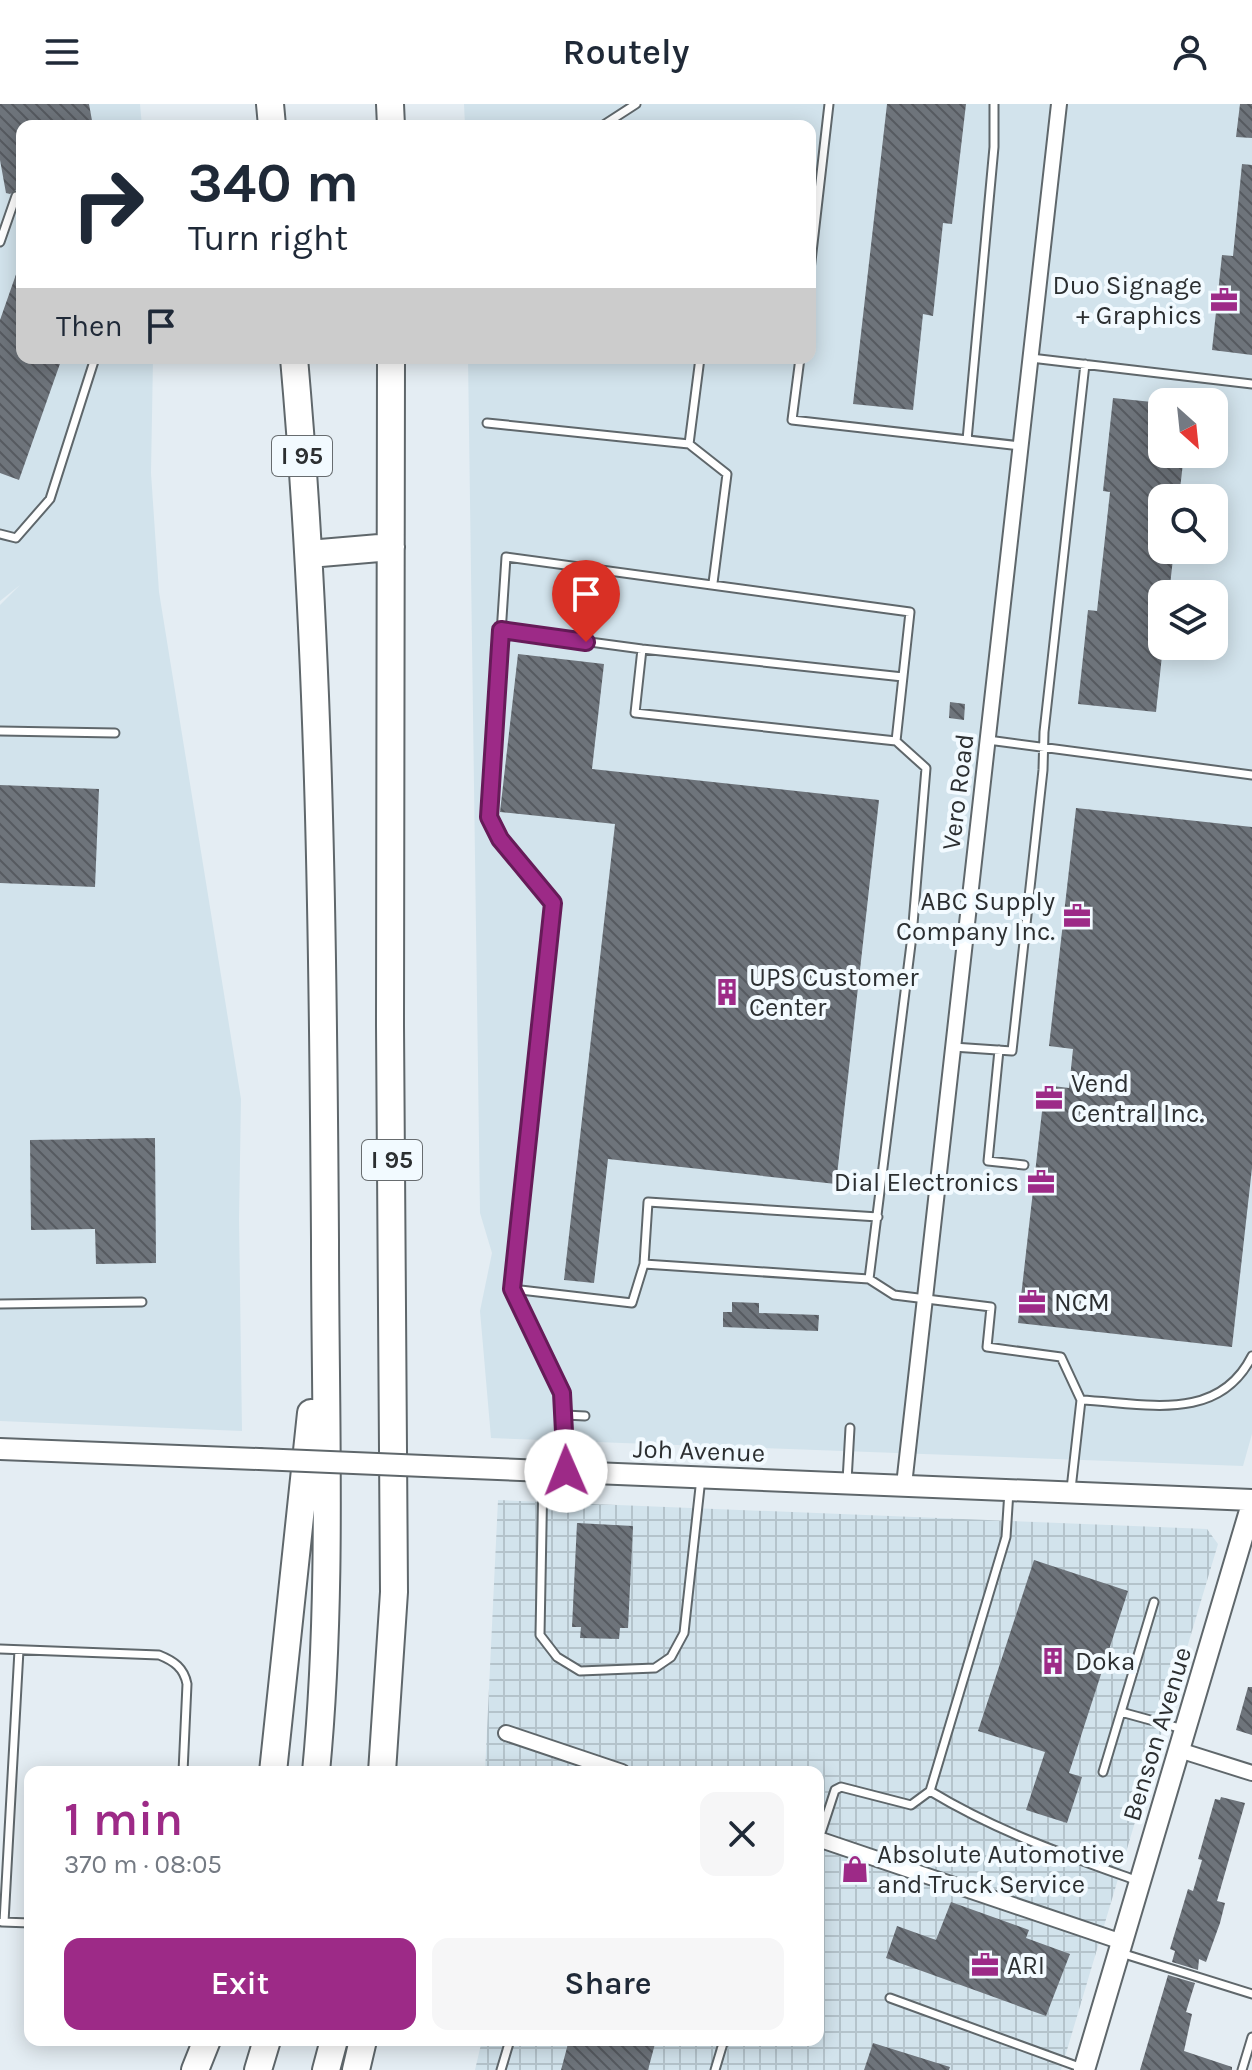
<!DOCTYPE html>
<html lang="en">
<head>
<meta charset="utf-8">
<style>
  body { margin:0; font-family:Karla,sans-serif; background:#f6f6f7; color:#1f2937; height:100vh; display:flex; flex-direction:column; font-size:30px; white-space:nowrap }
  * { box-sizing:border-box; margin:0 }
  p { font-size:26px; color:#747a83 }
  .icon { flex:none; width:44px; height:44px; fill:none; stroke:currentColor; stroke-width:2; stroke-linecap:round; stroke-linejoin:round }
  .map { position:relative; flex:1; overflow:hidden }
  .sheet { position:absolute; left:24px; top:1662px; width:800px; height:280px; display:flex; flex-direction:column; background:#fff; border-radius:16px; box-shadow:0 4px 20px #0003 }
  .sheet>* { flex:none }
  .hud { position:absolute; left:16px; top:16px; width:800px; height:244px; border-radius:16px; box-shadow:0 4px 20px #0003; background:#fff; color:#1f2937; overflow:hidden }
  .needle { width:52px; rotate:153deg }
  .fabs { position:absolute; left:1148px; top:284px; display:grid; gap:16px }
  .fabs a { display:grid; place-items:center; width:80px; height:80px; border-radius:16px; background:#fff; box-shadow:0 4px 20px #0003; font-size:40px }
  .pin { position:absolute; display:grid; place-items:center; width:68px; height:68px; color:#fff; margin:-82px -34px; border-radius:50% 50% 50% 0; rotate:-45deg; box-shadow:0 0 8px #0007 }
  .pin .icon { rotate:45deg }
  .me { position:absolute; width:88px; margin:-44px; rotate:359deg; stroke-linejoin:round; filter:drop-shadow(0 0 6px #0008) }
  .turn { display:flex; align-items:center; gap:28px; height:168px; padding:0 40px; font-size:36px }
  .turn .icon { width:104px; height:104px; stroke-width:2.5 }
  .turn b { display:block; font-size:56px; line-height:68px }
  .then { display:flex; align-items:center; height:76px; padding:0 40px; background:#0003; gap:16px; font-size:30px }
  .round { display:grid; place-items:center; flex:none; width:84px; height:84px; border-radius:16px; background:#f6f6f7 }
  .summary { display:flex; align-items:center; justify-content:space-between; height:136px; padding:0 40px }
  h1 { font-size:48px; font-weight:600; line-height:60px; color:#9d2a87 }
  .cta { display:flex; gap:16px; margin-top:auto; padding:16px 40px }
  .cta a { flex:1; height:92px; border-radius:16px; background:#9d2a87; color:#fff; font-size:32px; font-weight:600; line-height:92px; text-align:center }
  .cta a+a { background:#f6f6f7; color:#1f2937 }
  header { display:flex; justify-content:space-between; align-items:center; height:104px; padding:0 40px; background:#fff; font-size:36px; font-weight:600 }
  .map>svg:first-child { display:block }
  .built { fill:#d2e3ec; fill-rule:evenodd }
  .industrial { fill:url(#industrial-grid) }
  .building { fill:url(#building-back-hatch) }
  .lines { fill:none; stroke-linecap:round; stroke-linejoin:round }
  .lane-casing { stroke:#5f676b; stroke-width:11 }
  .street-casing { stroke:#5f676b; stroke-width:18 }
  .secondary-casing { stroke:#5f676b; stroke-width:24 }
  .highway-casing { stroke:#5f676b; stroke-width:30 }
  .lane { stroke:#fff; stroke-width:7 }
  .street { stroke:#fff; stroke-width:14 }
  .secondary { stroke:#fff; stroke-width:20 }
  .highway { stroke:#fff; stroke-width:26 }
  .secondary-bridge-casing { stroke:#5f676b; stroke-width:24; stroke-linecap:butt }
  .secondary-bridge { stroke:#fff; stroke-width:20 }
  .route-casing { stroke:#661b58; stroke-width:20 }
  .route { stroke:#9d2a87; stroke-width:14 }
  .labels { text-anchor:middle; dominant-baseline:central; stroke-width:8; stroke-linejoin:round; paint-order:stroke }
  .shield { fill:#f2faff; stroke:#676c6f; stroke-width:2 }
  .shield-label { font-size:24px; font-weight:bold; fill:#2c2f31 }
  .poi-label { font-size:26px; fill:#2c2f31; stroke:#f2faff; text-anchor:start }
  .street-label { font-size:26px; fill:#2c2f31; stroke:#f2faff }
</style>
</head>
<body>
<header><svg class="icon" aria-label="menu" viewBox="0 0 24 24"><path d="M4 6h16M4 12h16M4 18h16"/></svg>Routely<svg class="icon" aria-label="person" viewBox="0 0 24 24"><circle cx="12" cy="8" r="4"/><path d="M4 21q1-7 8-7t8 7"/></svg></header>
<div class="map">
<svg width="1252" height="1966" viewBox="0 0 1252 1966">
  <defs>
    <pattern id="industrial-grid" width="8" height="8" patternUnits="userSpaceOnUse" patternTransform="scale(2)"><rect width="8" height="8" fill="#d2e3ec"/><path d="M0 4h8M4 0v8" fill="none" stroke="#b4c3cb"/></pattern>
    <pattern id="building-back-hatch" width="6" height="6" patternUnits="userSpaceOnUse" patternTransform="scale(2)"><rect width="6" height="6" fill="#6e747b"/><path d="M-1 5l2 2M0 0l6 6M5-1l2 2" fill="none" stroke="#565a60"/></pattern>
  </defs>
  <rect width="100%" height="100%" fill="#e4edf3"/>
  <path class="built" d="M0,0H140L142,22H22V254H153L151,369L159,488L241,995L239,1115L242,1327L0,1317V501L20,481L0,497Z
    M464,0H1252V1330L1243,1362L491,1334L480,1207L492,1149L480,1109L468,254H810V22H465ZM1162,298H1214V350H1162ZM1162,394H1214V446H1162ZM1162,490H1214V542H1162Z"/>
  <path class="industrial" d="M498,1396L1207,1425L1218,1440L1061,1966H475L482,1936H818V1668H485Z"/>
  <path class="building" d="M0,0H89L93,22H22V90L16,86L10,90L6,89L0,56Z
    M887,0H966L952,120L943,119L933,212L923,210L913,306L853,300Z
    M1240,0H1252V34L1236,33Z
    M1242,60L1252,61V251L1212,246L1222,151L1233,152Z
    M20,159L22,254H62L19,376L0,369V216Z
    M1113,294L1162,299V350H1184L1179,394H1162V446H1174L1169,490H1162L1163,542L1156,608L1078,600L1088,506L1097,507L1110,388L1103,387Z
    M518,550L604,560L592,665L879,696L836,1080L608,1055L594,1179L564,1176L615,720L500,708Z
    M950,598L965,600L964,616L949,614Z
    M0,681L99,685L95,783L0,779Z
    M1076,704L1252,723V1064L1232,1243L1018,1219L1045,981L1069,984L1073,945L1049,942Z
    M155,1034L156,1159L96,1160L95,1125L31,1126L30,1036Z
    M732,1198L759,1199V1209L819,1211L818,1227L723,1223V1208H732Z
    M577,1419L633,1422L628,1524H620L619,1535L580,1534L581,1523H572Z
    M1034,1456L1128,1487L1069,1669L1082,1673L1067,1719L1026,1706L1045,1648L978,1627Z
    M1248,1583H1252V1631L1236,1626Z
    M1221,1693L1245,1699L1217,1797L1225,1799L1220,1819L1206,1858L1199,1855L1198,1866L1172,1858L1175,1847L1170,1845L1188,1785L1193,1787L1202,1756L1198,1755L1215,1695L1220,1696Z
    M951,1798L1029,1826L1026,1834L1070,1850L1046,1912L886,1854L897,1822L936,1836Z
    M1168,1871L1195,1879L1186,1908L1192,1910L1184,1947L1232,1963V1966H1140Z
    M569,1936H656L648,1966H561Z
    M873,1939L950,1963L949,1966H864Z"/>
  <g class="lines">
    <g class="lane-casing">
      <path id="lane" d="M602,22L636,0
        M0,138L16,92
        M810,166L829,0
        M700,254L689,340L727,370L713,479
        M800,254L792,316L1021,342
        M1031,254L1252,280
        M487,319L689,340
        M967,336L994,43V0
        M0,430L16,434L50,395L95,254
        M501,526L642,545L903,573
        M642,545L635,609L896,637
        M0,627L115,629
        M988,636L1252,671
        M953,943L1012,947L1043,666L1044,628L1085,260
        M999,946L988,1057L1024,1061
        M644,1160L648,1098L878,1113
        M512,1185L632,1199L644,1160L869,1175
        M0,1200L142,1198
        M565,1311L585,1312
        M566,1365L562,1289L512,1185L553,799L500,735L489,713L506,453L910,508L896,637L926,664L912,832L869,1175L894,1191L991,1203L987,1243L1061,1253L1081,1296
        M543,1369L540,1531L557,1553L580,1567L655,1564L671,1553L684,1529L701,1374
        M847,1377L850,1324
        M1071,1385L1081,1296C1144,1299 1218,1320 1252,1252
        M0,1545L159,1551C174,1557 184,1564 187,1580L183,1668
        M1121,1608L1183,1625
        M1103,1668L1154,1498
        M930,1687C998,1728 1063,1750 1138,1777
        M819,1735L835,1686L841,1683L911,1701L930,1687L1006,1433L1009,1387
        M2,1818L30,1819
        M4,1818L19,1546
        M1121,1849L1252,1890
        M890,1894L1082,1964
        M501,1966L510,1936
        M715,1966L724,1936
        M1242,1966L1252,1933"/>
    </g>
    <g class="street-casing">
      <path id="street" d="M904,1381L1059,0
        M506,1629L622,1668
        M1179,1646L1252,1669
        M818,1735L1122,1838"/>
    </g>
    <g class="secondary-casing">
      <path id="secondary" d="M0,1345L259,1355
        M448,1363L1252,1396
        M1084,1966L1252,1400"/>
    </g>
    <g class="highway-casing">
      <path id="highway" d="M270,0L272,22
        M390,0L391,22
        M294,254C320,547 323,841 325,1135C325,1312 333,1491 316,1668
        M309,450L391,443
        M273,1668L311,1309
        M382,1668L394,1488L390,921L391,254
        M195,1966L207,1936
        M258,1966L267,1936
        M326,1966L334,1936
        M356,1966L363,1936"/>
    </g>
    <use href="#lane" class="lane"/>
    <use href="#street" class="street"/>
    <use href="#secondary" class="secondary"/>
    <use href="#highway" class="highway"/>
    <g class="secondary-bridge-casing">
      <path id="secondary-bridge" d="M259,1355L448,1363"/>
    </g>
    <use href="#secondary-bridge" class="secondary-bridge"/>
  </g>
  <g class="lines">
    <g class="route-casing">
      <path id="route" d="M566,1367L562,1289L512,1185L553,799L500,735L489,713L501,526L586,538"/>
    </g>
    <use href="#route" class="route"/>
  </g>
  <defs>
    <g id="office-bare" transform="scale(2.16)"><path d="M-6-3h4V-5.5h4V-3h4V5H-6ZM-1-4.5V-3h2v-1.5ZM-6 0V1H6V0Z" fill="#9d2a87" stroke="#f2faff" stroke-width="2.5" paint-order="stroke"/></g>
    <g id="building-bare" transform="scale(2.16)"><path d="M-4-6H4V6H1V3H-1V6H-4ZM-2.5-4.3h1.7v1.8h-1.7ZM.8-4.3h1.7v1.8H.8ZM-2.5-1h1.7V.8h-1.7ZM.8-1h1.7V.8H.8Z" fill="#9d2a87" stroke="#f2faff" stroke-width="2.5" paint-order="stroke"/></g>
    <g id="shop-bare" transform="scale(2.16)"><path d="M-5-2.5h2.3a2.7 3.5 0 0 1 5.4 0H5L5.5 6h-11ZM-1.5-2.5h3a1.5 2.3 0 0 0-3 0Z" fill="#9d2a87" stroke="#f2faff" stroke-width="2.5" paint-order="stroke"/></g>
  </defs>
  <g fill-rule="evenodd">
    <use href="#office-bare" x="1224" y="196"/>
    <use href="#office-bare" x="1077" y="812"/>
    <use href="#building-bare" x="727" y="888"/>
    <use href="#office-bare" x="1049" y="994"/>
    <use href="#office-bare" x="1041" y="1078"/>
    <use href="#office-bare" x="1032" y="1198"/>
    <use href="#building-bare" x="1053" y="1557"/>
    <use href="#shop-bare" x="855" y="1765"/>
    <use href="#office-bare" x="985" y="1861"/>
  </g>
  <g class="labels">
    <g class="shield">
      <rect x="272" y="332" width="60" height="40" rx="6"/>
      <rect x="362" y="1036" width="60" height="40" rx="6"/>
    </g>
    <g class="shield-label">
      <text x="302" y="352">I 95</text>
      <text x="392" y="1056">I 95</text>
    </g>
    <g class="poi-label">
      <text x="1202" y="181" text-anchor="end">Duo Signage<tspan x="1202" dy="30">+ Graphics</tspan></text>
      <text x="1055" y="797" text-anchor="end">ABC Supply<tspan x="1055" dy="30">Company Inc.</tspan></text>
      <text x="749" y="873">UPS Customer<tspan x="749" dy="30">Center</tspan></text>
      <text x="1071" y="979">Vend<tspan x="1071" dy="30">Central Inc.</tspan></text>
      <text x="1019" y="1078" text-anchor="end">Dial Electronics</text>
      <text x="1054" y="1198">NCM</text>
      <text x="1075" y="1557">Doka</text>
      <text x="877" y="1750">Absolute Automotive<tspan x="877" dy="30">and Truck Service</tspan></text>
      <text x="1007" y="1861">ARI</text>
    </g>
    <g class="street-label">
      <text transform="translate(958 688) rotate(-83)">Vero Road</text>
      <text transform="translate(699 1347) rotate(2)">Joh Avenue</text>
      <text transform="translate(1157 1630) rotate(-73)">Benson Avenue</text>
    </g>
  </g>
</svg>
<div class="fabs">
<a><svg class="needle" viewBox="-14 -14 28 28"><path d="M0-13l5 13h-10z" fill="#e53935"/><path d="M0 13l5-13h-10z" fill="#747a83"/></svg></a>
<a><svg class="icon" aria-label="search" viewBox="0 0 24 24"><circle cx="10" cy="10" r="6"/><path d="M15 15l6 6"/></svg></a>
<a><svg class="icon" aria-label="layers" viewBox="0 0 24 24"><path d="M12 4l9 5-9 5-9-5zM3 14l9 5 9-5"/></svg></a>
</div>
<div class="pin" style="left:586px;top:538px;background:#d93025"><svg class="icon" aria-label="arrive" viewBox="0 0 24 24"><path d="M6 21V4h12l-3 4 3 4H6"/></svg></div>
<svg class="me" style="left:566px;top:1367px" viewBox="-20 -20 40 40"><circle r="19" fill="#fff"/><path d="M0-13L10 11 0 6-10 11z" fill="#9d2a87"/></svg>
<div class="hud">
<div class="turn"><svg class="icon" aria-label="right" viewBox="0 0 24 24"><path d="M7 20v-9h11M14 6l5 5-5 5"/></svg><div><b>340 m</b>Turn right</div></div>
<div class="then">Then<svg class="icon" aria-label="arrive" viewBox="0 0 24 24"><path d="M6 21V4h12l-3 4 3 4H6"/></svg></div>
</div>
<section class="sheet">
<div class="summary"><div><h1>1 min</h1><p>370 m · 08:05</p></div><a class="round"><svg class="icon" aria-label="close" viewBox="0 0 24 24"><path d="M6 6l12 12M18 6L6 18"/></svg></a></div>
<div class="cta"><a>Exit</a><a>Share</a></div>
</section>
</div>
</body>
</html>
